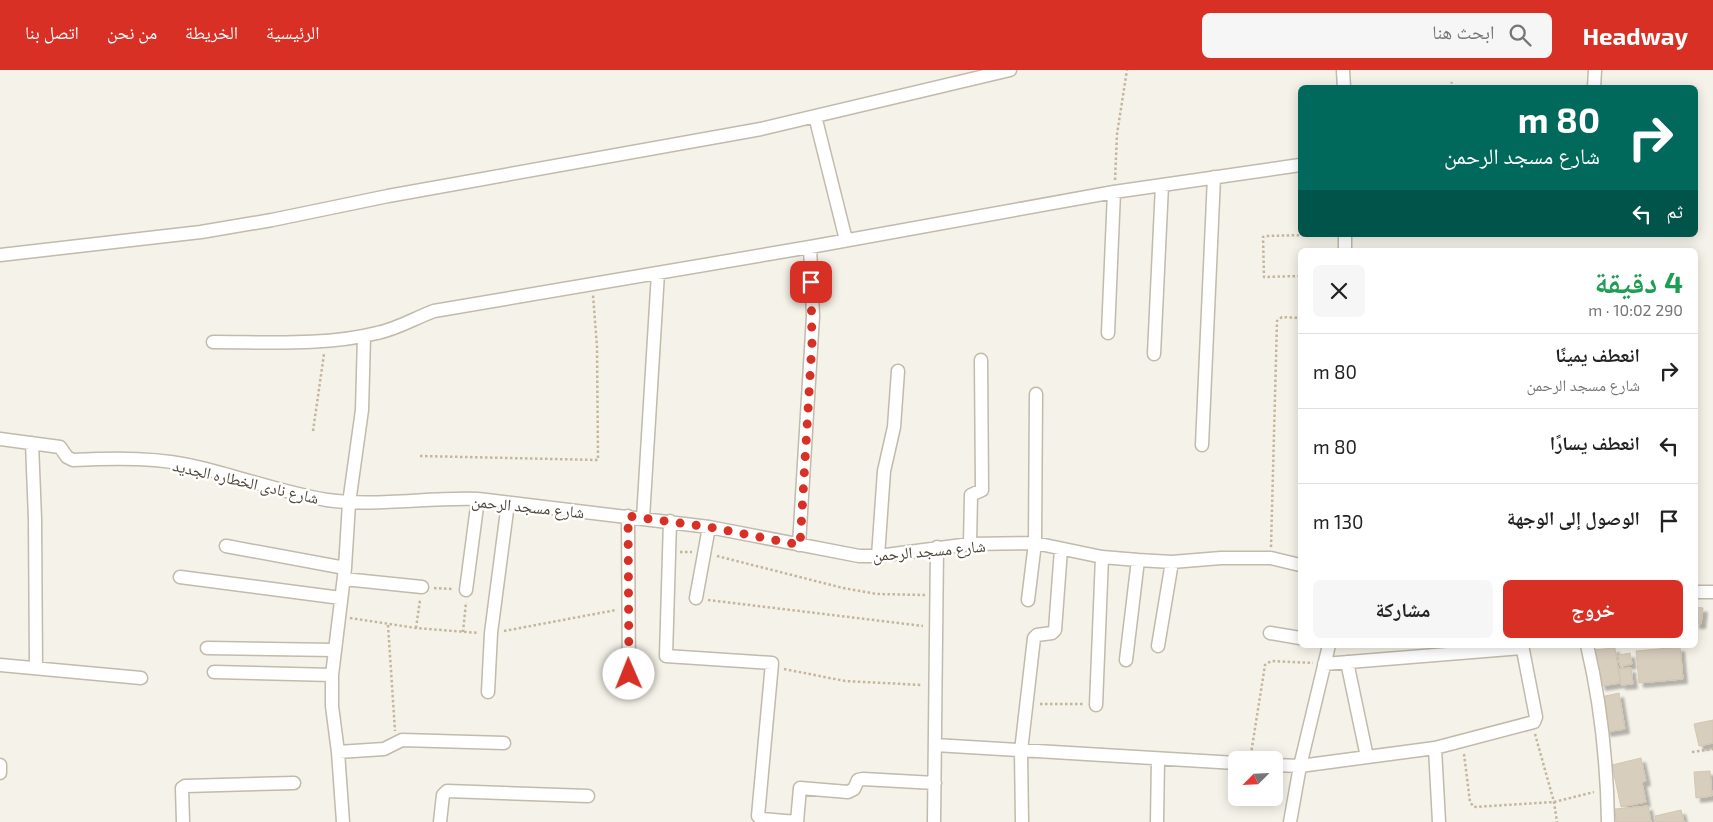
<!DOCTYPE html>
<html lang="ar">
<head>
<meta charset="utf-8">
<style>
  body { margin:0; font-family:"Exo 2","Noto Naskh Arabic",sans-serif; background:#f6f6f6; color:#222; direction:rtl; height:100vh; display:flex; flex-direction:column; font-size:19px; white-space:nowrap }
  * { box-sizing:border-box; margin:0 }
  p { font-size:16px; color:#767676 }
  .icon { flex:none; width:28px; height:28px; fill:none; stroke:currentColor; stroke-width:2; stroke-linecap:round; stroke-linejoin:round }
  .map { position:relative; flex:1; overflow:hidden; direction:ltr }
  .sheet { position:absolute; left:1298px; top:178px; width:400px; height:400px; display:flex; flex-direction:column; background:#fff; border-radius:8px; box-shadow:0 2px 12px #0003; direction:rtl }
  .sheet>* { flex:none }
  .guide { position:absolute; left:1298px; top:15px; width:400px; height:152px; border-radius:8px; box-shadow:0 2px 12px #0003; direction:rtl; background:#00695c; color:#fff; overflow:hidden }
  .needle { width:32px; rotate:246deg }
  .buttons { position:absolute; left:1228px; top:681px; display:grid; gap:10px }
  .buttons a { display:grid; place-items:center; width:55px; height:55px; border-radius:8px; background:#fff; box-shadow:0 2px 12px #0003; font-size:25px }
  .pin { position:absolute; display:grid; place-items:center; width:42px; height:42px; color:#fff; margin:-21px; border-radius:10px; box-shadow:0 2px 8px #0006 }
  .me { position:absolute; width:55px; margin:-28px; rotate:359deg; stroke-linejoin:round; filter:drop-shadow(0 0 4px #0008) }
  .turn { display:flex; align-items:center; gap:18px; height:105px; padding:0 15px; font-size:22px }
  .turn .icon { width:65px; height:65px; stroke-width:2.5 }
  .turn b { display:block; font-size:35px; line-height:42px }
  .then { display:flex; align-items:center; height:48px; padding:0 15px; background:#0003; gap:10px; font-size:19px }
  .round { display:grid; place-items:center; flex:none; width:52px; height:52px; border-radius:8px; background:#f6f6f6 }
  .summary { display:flex; align-items:center; justify-content:space-between; height:85px; padding:0 15px }
  h1 { font-size:30px; font-weight:700; line-height:38px; color:#1e9e55 }
  .primary-button { display:flex; gap:10px; margin-top:auto; padding:10px 15px }
  .primary-button a { flex:1; height:58px; border-radius:8px; background:#d93025; color:#fff; font-size:20px; font-weight:700; line-height:58px; text-align:center }
  .primary-button a+a { background:#f6f6f6; color:#222 }
  ul { padding:0; list-style:none }
  li { display:flex; align-items:center; gap:15px; height:75px; padding:0 15px; border-top:1px solid #e0e0e0 }
  li div { flex:1 }
  li b { display:block; font-size:19px }
  li em { font-style:normal }
  header { display:flex; align-items:center; gap:30px; box-sizing:border-box; height:70px; padding:0 25px; background:#d93025; color:#fff }
  header strong { font-size:24px }
  nav { display:flex; gap:28px; margin-inline-start:auto; font-size:18px }
  .search { width:350px; height:45px; background:#f6f6f6; display:flex; align-items:center; gap:12px; box-sizing:border-box; padding:0 18px; border-radius:8px; color:#767676; font-size:19px }
  .map>svg:first-child { display:block }
  .building { fill:#d8cebd; stroke:#d3c6b0; filter:url(#shadow) }
  .lines { fill:none; stroke-linecap:round; stroke-linejoin:round }
  .minor-casing { stroke:#c2baaa; stroke-width:15 }
  .path { stroke:#c5b69b; stroke-width:2.5; stroke-dasharray:2.5 2.5; stroke-linecap:butt }
  .minor { stroke:#fff; stroke-width:12 }
  .route { stroke:#d93025; stroke-width:9; stroke-dasharray:0 16.2 }
  .labels { text-anchor:middle; dominant-baseline:central; stroke-width:5; stroke-linejoin:round; paint-order:stroke }
  .street-label { font-size:16px; fill:#4a4236; stroke:#fff }
</style>
</head>
<body>
<header>
<strong>Headway</strong>
<div class="search"><svg class="icon" aria-label="search" viewBox="0 0 24 24"><circle cx="10" cy="10" r="6"/><path d="M15 15l6 6"/></svg>ابحث هنا</div>
<nav><a>الرئيسية</a><a>الخريطة</a><a>من نحن</a><a>اتصل بنا</a></nav>
</header>
<div class="map">
<svg width="1713" height="752" viewBox="0 0 1713 752">
  <defs>
    <filter id="shadow"><feDropShadow dx="4.5" dy="4.5" stdDeviation="1" flood-color="#0004"/></filter>
  </defs>
  <rect width="100%" height="100%" fill="#f5f2e9"/>
  <path class="building" d="M1695,537L1703,538L1701,554H1695Z
    M1680,577L1683,609L1639,613L1636,581Z
    M1615,578L1620,613L1601,616L1592,580Z
    M1630,583L1632,594L1620,596L1618,585Z
    M1631,598L1633,614L1621,615L1619,599Z
    M1619,623L1625,659L1606,662L1601,627Z
    M1713,650V673L1699,676L1694,654Z
    M1641,688L1646,711L1642,712L1646,732L1621,737L1612,695Z
    M1710,701L1712,726L1696,728L1694,702Z
    M1648,736L1651,752H1616L1615,739Z
    M1681,740L1684,752H1656L1655,746Z"/>
  <g class="lines">
    <g class="minor-casing">
      <path id="minor" d="M1343,0L1344,18
        M1594,18L1595,0
        M815,46L846,170
        M1345,180V165
        M0,185L201,162L272,150L388,126L761,59L1010,0
        M1108,263L1114,122
        M213,272C267,272 325,276 377,263C397,259 415,248 434,241L810,177L1114,122L1300,95
        M1154,284L1162,115
        M0,369L60,377L67,387L73,390C115,388 161,387 202,398C243,408 284,423 327,430C376,437 428,427 478,429L709,457L859,486H878L970,474L1035,473L1102,487L1138,490L1172,492L1221,488H1271L1300,495
        M32,373L35,449L36,598
        M1202,375L1214,107
        M628,446L629,621
        M643,448L658,203
        M670,451L666,586L772,593L758,746L761,749L797,752
        M970,474L971,425L982,420L981,290
        M799,475L813,246L810,177
        M226,476L345,498
        M878,486L884,401L894,357L898,301
        M180,507L341,528
        M344,509L422,517
        M466,520L478,429
        M1695,522H1713
        M696,528L709,457
        M1028,530L1035,473L1036,324
        M1270,563L1300,568
        M1587,575C1601,634 1607,691 1608,752
        M1158,576L1172,492
        M207,578L334,580
        M1126,590L1138,490
        M1347,592L1367,687
        M1324,594L1522,578
        M0,595L141,608
        M214,602L332,605
        M488,622L491,563L508,433
        M1096,635L1102,487
        M935,675L1236,693
        M1435,678L1439,752
        M338,682L384,679L402,670L504,673
        M0,695V703
        M1274,695L1300,696L1435,678L1534,652L1536,647L1522,575
        M183,752L182,718L185,716L294,713
        M343,752L338,682L332,636V605L345,498L349,433L362,340L364,266
        M440,752L443,725L447,721L588,726
        M797,752L800,718L848,722L854,719L858,710L863,709L935,713
        M934,752L937,477
        M1022,752L1021,681L1034,568L1037,565L1052,563L1055,560L1061,479
        M1157,752L1158,689
        M1290,752L1300,696L1329,575"/>
    </g>
    <path class="path" d="M1449,18L1452,12
      M1115,110L1117,64L1127,0
      M1300,206L1264,207L1263,167L1265,166L1306,165
      M313,361L324,284
      M420,386L598,390L597,277L593,225
      M1271,477L1277,251L1282,247L1300,248
      M680,482H692
      M717,486L843,518L877,524L925,525
      M434,518L453,519
      M708,530L923,556
      M350,548L416,558L479,563
      M388,555L395,661
      M416,558L420,530
      M504,561L616,540
      M463,562L466,532
      M784,599L845,611L922,615
      M1040,634H1084
      M1535,664L1554,732L1557,752
      M1692,682L1713,679
      M1464,684L1470,732L1474,737L1554,732L1594,722
      M1250,690L1265,595L1271,591L1313,593"/>
    <use href="#minor" class="minor"/>
  </g>
  <g class="lines">
    <path class="route" d="M629,604L628,446L709,457L800,475L812,273L811,212"/>
  </g>
  <g class="labels">
    <g class="street-label">
      <text transform="translate(246 411) rotate(13)">شارع نادى الخطاره الجديد</text>
      <text transform="translate(528 436) rotate(6)">شارع مسجد الرحمن</text>
      <text transform="translate(929 480) rotate(-5)">شارع مسجد الرحمن</text>
    </g>
  </g>
</svg>
<div class="buttons">
<a><svg class="needle" viewBox="-14 -14 28 28"><path d="M0-13l5 13h-10z" fill="#e53935"/><path d="M0 13l5-13h-10z" fill="#767676"/></svg></a>
</div>
<div class="pin" style="left:811px;top:212px;background:#d93025"><svg class="icon" aria-label="arrive" viewBox="0 0 24 24"><path d="M6 21V4h12l-3 4 3 4H6"/></svg></div>
<svg class="me" style="left:629px;top:604px" viewBox="-20 -20 40 40"><circle r="19" fill="#fff"/><path d="M0-13L10 11 0 6-10 11z" fill="#d93025"/></svg>
<div class="guide">
<div class="turn"><svg class="icon" aria-label="right" viewBox="0 0 24 24"><path d="M7 20v-9h11M14 6l5 5-5 5"/></svg><div><b>80 m</b>شارع مسجد الرحمن</div></div>
<div class="then">ثم<svg class="icon" aria-label="left" viewBox="0 0 24 24"><path d="M17 20v-9H6M10 6l-5 5 5 5"/></svg></div>
</div>
<section class="sheet">
<div class="summary"><div><h1>4 دقيقة</h1><p>290 m · 10:02</p></div><a class="round"><svg class="icon" aria-label="close" viewBox="0 0 24 24"><path d="M6 6l12 12M18 6L6 18"/></svg></a></div>
<ul>
<li><svg class="icon" aria-label="right" viewBox="0 0 24 24"><path d="M7 20v-9h11M14 6l5 5-5 5"/></svg><div><b>انعطف يمينًا</b><p>شارع مسجد الرحمن</p></div><em>80 m</em></li>
<li><svg class="icon" aria-label="left" viewBox="0 0 24 24"><path d="M17 20v-9H6M10 6l-5 5 5 5"/></svg><div><b>انعطف يسارًا</b></div><em>80 m</em></li>
<li><svg class="icon" aria-label="arrive" viewBox="0 0 24 24"><path d="M6 21V4h12l-3 4 3 4H6"/></svg><div><b>الوصول إلى الوجهة</b></div><em>130 m</em></li>
</ul>
<div class="primary-button"><a>خروج</a><a>مشاركة</a></div>
</section>
</div>
</body>
</html>
